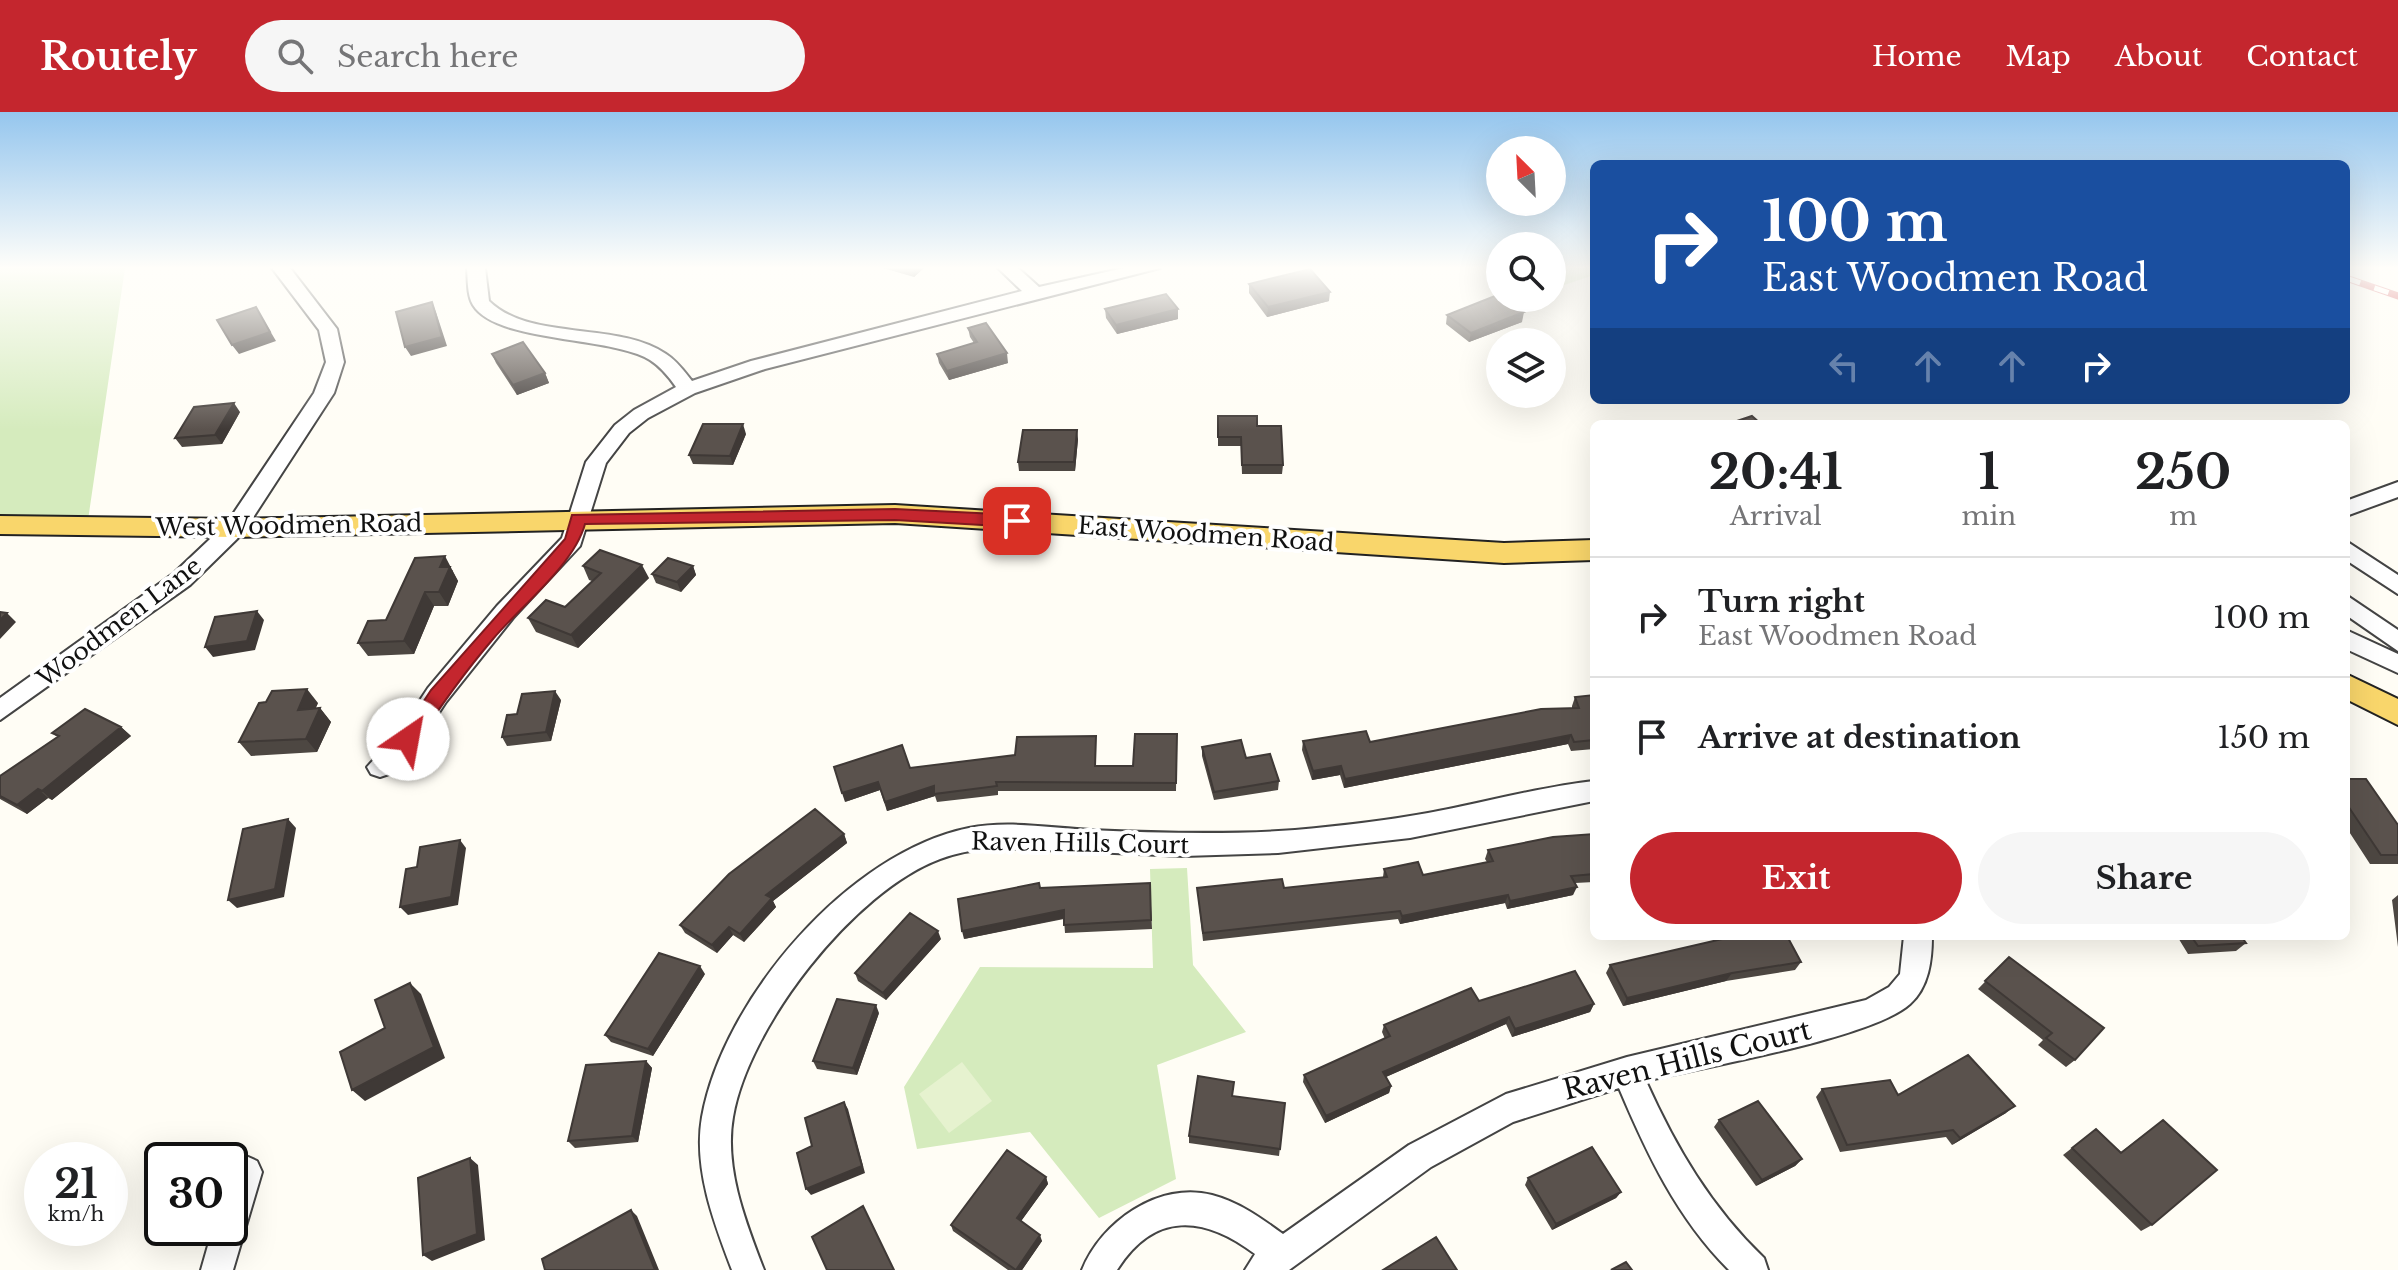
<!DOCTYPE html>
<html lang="en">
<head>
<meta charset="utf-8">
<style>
  body { margin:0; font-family:"Libre Baskerville",serif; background:#f6f6f6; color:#202124; height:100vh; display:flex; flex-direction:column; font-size:30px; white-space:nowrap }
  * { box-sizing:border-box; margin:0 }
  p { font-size:26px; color:#757577 }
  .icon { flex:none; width:44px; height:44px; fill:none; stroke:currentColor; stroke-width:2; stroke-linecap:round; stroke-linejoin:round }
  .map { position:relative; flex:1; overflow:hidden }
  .side { position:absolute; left:1590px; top:308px; width:760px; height:520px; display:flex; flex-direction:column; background:#fff; border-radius:12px; box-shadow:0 8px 32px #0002 }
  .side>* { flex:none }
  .banner { position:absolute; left:1590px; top:48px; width:760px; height:244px; border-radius:12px; box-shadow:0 8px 32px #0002; background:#1a4fa0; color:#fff; overflow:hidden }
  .needle { width:52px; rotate:336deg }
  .controls { position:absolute; left:1486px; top:24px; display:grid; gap:16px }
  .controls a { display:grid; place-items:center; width:80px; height:80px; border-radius:50%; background:#fff; box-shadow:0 8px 32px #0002; font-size:40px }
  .speed { position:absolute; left:24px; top:1030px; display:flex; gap:16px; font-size:40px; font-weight:700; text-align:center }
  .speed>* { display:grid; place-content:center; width:104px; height:104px; border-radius:50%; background:#fff; box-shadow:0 8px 32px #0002; line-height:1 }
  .speed small { font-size:20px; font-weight:400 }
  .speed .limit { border:4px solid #111; border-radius:12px; background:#fff; color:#111 }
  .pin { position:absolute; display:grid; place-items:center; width:68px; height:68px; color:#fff; margin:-34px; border-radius:16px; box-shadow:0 4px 12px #0006 }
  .me { position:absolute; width:88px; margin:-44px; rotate:33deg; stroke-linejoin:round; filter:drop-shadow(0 0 6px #0008) }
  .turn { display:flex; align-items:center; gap:28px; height:168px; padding:0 40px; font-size:36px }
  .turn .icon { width:104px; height:104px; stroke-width:2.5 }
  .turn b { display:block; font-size:56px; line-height:68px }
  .lanes { display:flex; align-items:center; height:76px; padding:0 40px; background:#0003; justify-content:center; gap:40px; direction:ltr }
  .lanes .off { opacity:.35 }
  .eta { display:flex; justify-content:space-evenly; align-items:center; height:136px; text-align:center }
  .eta b { font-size:48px; font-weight:700; line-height:56px }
  .primary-button { display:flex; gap:16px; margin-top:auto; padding:16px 40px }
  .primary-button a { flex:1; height:92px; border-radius:48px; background:#c4262e; color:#fff; font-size:32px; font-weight:700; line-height:92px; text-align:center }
  .primary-button a+a { background:#f6f6f6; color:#202124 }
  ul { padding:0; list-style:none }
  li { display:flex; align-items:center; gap:24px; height:120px; padding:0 40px; border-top:2px solid #e0e0e0 }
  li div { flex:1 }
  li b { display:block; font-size:30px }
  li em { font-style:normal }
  header { display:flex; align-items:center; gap:48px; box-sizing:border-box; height:112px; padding:0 40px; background:#c4262e; color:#fff }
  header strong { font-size:38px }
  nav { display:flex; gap:44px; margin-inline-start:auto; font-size:28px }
  .search { width:560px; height:72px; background:#f6f6f6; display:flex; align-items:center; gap:20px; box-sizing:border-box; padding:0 28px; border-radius:44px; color:#757577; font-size:30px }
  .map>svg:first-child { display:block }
  .green { fill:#d5ebbd }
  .pitch { fill:#e6f2cf }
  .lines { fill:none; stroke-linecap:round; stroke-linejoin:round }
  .minor-casing { stroke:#444; stroke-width:4 }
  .major-casing { stroke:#222; stroke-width:4 }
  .minor { fill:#fff; fill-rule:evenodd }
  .major { fill:#f9d66b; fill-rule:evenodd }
  .rail-casing { stroke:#c4262e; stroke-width:7 }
  .rail { stroke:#fff; stroke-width:5; stroke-dasharray:15; stroke-linecap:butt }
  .wall { fill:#4d4742 }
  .shaded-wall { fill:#3f3936 }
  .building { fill:#5a524d; stroke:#3f3936; stroke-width:2 }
  .route { fill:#c4262e; stroke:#7f191e; stroke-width:2 }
  .labels { text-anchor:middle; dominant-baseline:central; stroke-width:8; stroke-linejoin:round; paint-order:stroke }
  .street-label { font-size:24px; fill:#111; stroke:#fff }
  .near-street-label { font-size:28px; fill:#111; stroke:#fff }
</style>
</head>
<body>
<header>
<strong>Routely</strong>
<div class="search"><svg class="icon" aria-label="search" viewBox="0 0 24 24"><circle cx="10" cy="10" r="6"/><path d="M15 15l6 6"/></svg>Search here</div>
<nav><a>Home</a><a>Map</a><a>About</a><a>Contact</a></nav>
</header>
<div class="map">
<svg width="2398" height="1158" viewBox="0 0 2398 1158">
  <rect width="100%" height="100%" fill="#fffdf5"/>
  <path class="green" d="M0,156H125L88,408L0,407Z
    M1552,156H1594V163L1552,177Z
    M1187,756L1193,853L1246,920L1157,953L1176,1067L1099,1106L1030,1020L917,1037L904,975L980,855L1153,856L1150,757Z"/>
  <path class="pitch" d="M962,950L992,989L949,1021L919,982Z"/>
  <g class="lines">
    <g class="minor-casing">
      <path id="minor" d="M272,156H290L337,217L344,250L334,281L243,421L190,473L0,608V586L174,461L227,411L314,281L326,250L319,218Z
        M467,156H485L489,189C531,230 618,209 666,242C677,249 684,259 692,269L751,249L1022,179L998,156H1018L1039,175L1124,156H1160L765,257L695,281L648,306L629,321L606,351L580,434L513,506L446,590L417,634L389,662L380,665L371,662L367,655L399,620L428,576L497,494L562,426L586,350L615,313L634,298L676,275C669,265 661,255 650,248C611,224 496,231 473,193C467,183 468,168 467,156Z
        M2398,370V385L2346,404V389Z
        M2346,429L2398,463V482L2346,448Z
        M2346,483L2398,518V539L2346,503Z
        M2346,518L2398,542V561L2346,537Z
        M1594,669V689L1410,726L1278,741L1184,744L999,736C978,737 959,740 940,747C854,779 748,915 733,1005C724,1056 746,1111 764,1158H732C714,1111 693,1056 702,1005C723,887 849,740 969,716C1008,708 1051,716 1090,718C1158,721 1227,723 1295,718C1340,714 1384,709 1428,701C1483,691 1538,675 1594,669Z
        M1904,824H1932C1932,848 1929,875 1910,892C1873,926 1703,955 1646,969C1676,1036 1711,1095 1764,1146L1768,1158H1729C1677,1106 1647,1042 1619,976L1513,1010L1431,1055L1289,1158H1245L1255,1142C1205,1104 1155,1098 1117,1158H1082C1101,1110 1159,1069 1212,1083C1239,1090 1261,1106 1283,1122L1409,1033L1506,982L1627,945L1866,888L1889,875L1900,862Z
        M246,1044L257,1049L262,1060L233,1158H201L213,1116H230V1061L235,1049Z"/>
    </g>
    <g class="major-casing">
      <path id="major" d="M895,393L1504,431L1594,428V448L1504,451L895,411L235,425L0,422V404L235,407Z
        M2346,562L2398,587V613L2346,587Z"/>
    </g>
    <use href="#minor" class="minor"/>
    <use href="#major" class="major"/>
    <g class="rail-casing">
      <path id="rail" d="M2346,166L2398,184"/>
    </g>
    <use href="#rail" class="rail"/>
  </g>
  <path class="wall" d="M883,156H924L914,165Z
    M1249,172L1329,189L1267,205L1249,181Z
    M1105,197L1178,207L1117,222L1106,206Z
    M1447,203L1522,210L1469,230L1446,212Z
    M968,216L1008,251L949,268L939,251L937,242L974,231L970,225Z
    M492,242L545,261L549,271L517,283L496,251Z
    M240,300L222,332L182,335L175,326Z
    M1218,304L1257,314L1283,353L1282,362H1242L1241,334H1218Z
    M746,322L733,353L693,352L689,343Z
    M1078,327L1075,359H1019L1018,350Z
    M583,454L649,466L578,536L536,520L528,506L565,495L592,469L589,468Z
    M693,454L696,463L681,480L656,471L652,462Z
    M453,458V460L458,469L448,494H434L414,542L368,544L358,531Z
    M1594,583V637L1571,639L1568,632L1344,676L1340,663L1312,668L1302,638L1303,629L1370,630L1572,596V594L1575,585Z
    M561,588L551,629L507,634L502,625Z
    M318,591L315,597L320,596L331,610L317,640L251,644L239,630Z
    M121,615L131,624L52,688L48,686L27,702L0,687V664L57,625L53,621Z
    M1177,622L1176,679H998V683L937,690L935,684L887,699L880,678L845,690L910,656L1015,643L1096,624V654H1133Z
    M1202,635L1246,646L1279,669L1278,678L1214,688L1202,644Z
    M2346,667L2398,713V752H2370L2346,715Z
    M844,722L847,731L773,789L776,795L744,830L733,823L717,841L685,821L680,813Z
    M1594,722V770L1575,771L1573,783L1507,797L1505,791L1400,812L1398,807L1203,829L1197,776H1284L1383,765L1384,757L1423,763L1487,750L1485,747L1488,738Z
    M1150,771L1152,817L1065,821L1064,807L964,827L1040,776Z
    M2398,783V835L2392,788Z
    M2177,824H2241L2246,831L2236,839L2188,842Z
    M941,827L886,888L858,869L855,861Z
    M2009,845L2075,948L2066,955L2038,933L2043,928L1978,877Z
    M1801,850L1795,858L1726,869L1623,894L1606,861L1610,853Z
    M705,862L653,944L611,930L605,923Z
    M1479,889L1594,892L1590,900L1512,925L1506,912L1386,965L1391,974L1389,981L1325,1011L1303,970L1304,963L1385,927L1382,920L1384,913Z
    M879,901L857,963L817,957L813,949Z
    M646,949L652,956L638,1030L575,1036L568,1029Z
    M1822,977L1898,983L2006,1001L1952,1033L1946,1025L1840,1040L1816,985Z
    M1233,984L1285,991L1279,1044L1189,1031V1024Z
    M1719,1008L1802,1047L1795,1054L1756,1074L1714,1015Z
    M2163,1008L2152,1113L2141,1119L2063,1043L2096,1017L2121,1040Z
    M1046,1065L1048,1072L1021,1109L1042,1129L1022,1158H1008L953,1119L951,1113Z
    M1528,1066L1621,1080L1616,1086L1552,1118L1525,1073Z"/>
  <path class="shaded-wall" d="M912,156H924L914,165Z
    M1330,180L1329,189L1267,205L1268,195Z
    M432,190L436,200L447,234L411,244L405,235Z
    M256,195L276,229L239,242L232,233Z
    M1178,197V207L1117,222L1116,213Z
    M1524,200L1522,210L1469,230L1471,221Z
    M1007,241L1008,251L949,268L947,259Z
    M545,261L549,271L517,283L513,273Z
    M234,291L240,300L222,332L215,323Z
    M743,312L746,322L733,353L730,344Z
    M1077,318L1078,327L1075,359L1074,350Z
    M445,444L458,469L448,494L439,480L440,455Z
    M642,453L649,466L578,536L571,523Z
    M693,454L696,463L681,480L677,470Z
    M425,480L434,494L414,542L404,529Z
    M257,499L264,508L255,538L213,545L205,535Z
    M7,501L16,510L0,527V508Z
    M307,577L318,591L309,611L298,598Z
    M555,579L561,588L551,629L546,620Z
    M320,596L331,610L317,640L306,627Z
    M121,615L131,624L52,688L42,679Z
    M1571,623L1568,632L1344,676L1345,667Z
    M1341,654L1340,663L1312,668L1313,659Z
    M878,670L880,678L845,690L842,681Z
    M934,674L935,684L887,699L885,690Z
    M38,677L48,686L27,702L17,693Z
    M288,707L296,716L284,785L237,796L228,788Z
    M844,722L847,731L773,789L776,795L744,830L740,822L766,783Z
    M460,728L466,736L458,793L408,803L400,795Z
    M1577,775L1573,783L1507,797L1510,789Z
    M1508,783L1505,791L1400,812L1402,804Z
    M1064,798L1065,806L964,827L962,819Z
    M729,815L733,823L717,841L712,833Z
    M938,819L941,827L886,888L883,881Z
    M700,854L705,862L653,944L648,937Z
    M1732,861L1726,869L1623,894L1627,886Z
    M410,871L421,882L445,946L365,989L352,978Z
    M1594,892L1590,900L1512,925L1515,917Z
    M876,893L879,901L857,963L853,956Z
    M1509,905L1506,912L1381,967L1383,960Z
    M646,949L652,956L638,1030L632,1024Z
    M1391,974L1389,981L1325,1011L1326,1004Z
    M844,990L848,997L865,1061L811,1083L806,1077Z
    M2015,994L2006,1001L1952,1033L1960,1026Z
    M470,1046L478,1053L485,1128L432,1149L423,1143Z
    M1802,1047L1795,1054L1756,1074L1762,1068Z
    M1046,1065L1048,1072L1019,1112L1017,1106Z
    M1621,1080L1616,1086L1552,1118L1556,1112Z
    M631,1098L637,1104L659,1158H655Z
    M1040,1123L1042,1129L1022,1158H1016Z"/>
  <path class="building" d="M1310,157L1330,180L1268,195L1249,172Z
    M1166,182L1178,197L1116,213L1105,197Z
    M1500,182V186H1505L1524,200L1471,221L1447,203Z
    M432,190L442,225L405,235L396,200Z
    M256,195L270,220L232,233L217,208Z
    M986,211L1007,241L947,259L937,242L977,230L968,216Z
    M523,230L545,261L513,273L492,242Z
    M234,291L215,323L175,326L194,295Z
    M1218,304H1257V314H1281L1283,353H1242L1241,325H1218Z
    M1752,304L1761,312H1728Z
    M703,312H743L730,344L689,343Z
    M1023,318H1077L1074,350H1018Z
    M600,438L642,453L571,523L528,506L546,488L565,495L601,461L583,454Z
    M445,444L440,455H450L439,480H425L404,529L358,531L368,509L386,508L415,446Z
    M668,446L693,454L677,470L652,462Z
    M257,499L247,529L205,535L215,505Z
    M0,500L7,501L0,508Z
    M307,577L298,598L320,596L306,627L239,630L259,591L266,590L272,579Z
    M555,579L546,620L502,625L507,603L517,602L522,582Z
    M1594,583V628L1574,630L1571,623L1345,667L1341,654L1313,659L1303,629L1366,619L1370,630L1541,597L1579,596L1575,585Z
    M85,597L121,615L42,679L38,677L17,693L0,684V664L59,624L52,621Z
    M1135,622H1177L1176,671L996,670L997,674L934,682V674L885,690L878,670L842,681L834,655L902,633L910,656L1015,643L1017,625L1096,624L1095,654H1133Z
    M1241,628L1246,646L1270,642L1279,669L1214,680L1202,635Z
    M2346,667H2366L2398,713V743H2381L2346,691Z
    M815,697L844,722L766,783L772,786L740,822L729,815L712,833L680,813L729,762Z
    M288,707L275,777L228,788L243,717Z
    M1594,722V762L1571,764L1577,775L1510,789L1508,783L1402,804L1400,799L1203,821L1197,776L1282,767L1284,776L1387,765L1384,757L1418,750L1423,763L1493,749L1488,738L1553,725Z
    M460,728L451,785L400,795L406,757L417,755L420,735Z
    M1039,771L1040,776L1150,771L1151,808L1064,813V798L962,819L958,787Z
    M910,801L938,819L883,881L855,861Z
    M1735,824H1787L1801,850L1732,861L1627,886L1610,853Z
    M2191,824H2241L2246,831L2198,834Z
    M659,841L700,854L648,937L605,923Z
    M2009,845L2104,916L2075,948L2046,926L2052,921L1985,869Z
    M1575,859L1594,892L1515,917L1509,905L1383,960L1391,974L1326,1004L1304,963L1390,924L1384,913L1471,876L1479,889Z
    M410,871L434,935L352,978L340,940L385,916L375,888Z
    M837,887L876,893L853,956L813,949Z
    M1968,943L2015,994L1960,1026L1953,1018L1847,1033L1822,977L1890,968L1898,983Z
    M646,949L632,1024L568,1029L586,953Z
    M1198,964L1234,970L1232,984L1285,991L1280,1037L1189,1024Z
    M1758,989L1802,1047L1762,1068L1719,1008Z
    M844,990L862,1054L806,1077L797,1041L812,1034L805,1006Z
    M2163,1008L2217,1058L2152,1113L2072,1036L2096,1017L2121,1041Z
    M1592,1035L1621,1080L1556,1112L1528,1066Z
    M1007,1038L1046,1065L1017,1106L1040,1123L1016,1158L951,1113Z
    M470,1046L477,1122L423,1143L418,1066Z
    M863,1094L894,1158H827L812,1125Z
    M631,1098L655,1158H545L542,1147Z
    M1436,1125L1457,1158H1383Z
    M1626,1150L1632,1158H1611Z"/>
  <linearGradient id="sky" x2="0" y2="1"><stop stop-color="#95c6ee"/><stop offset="0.49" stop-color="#fffefa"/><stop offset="1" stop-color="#fffefa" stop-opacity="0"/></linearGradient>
  <rect width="2398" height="318" fill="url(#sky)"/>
  <path class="route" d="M895,397L1017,403L1025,409L1017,415L895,408L585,412C574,453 520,495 493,527C464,561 439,596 415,633H402L399,627L431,578L565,427L572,403Z"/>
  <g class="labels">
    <g class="street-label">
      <text transform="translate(289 413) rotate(-1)">West Woodmen Road</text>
      <text transform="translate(1206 422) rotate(4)">East Woodmen Road</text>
      <text transform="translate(119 510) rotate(-37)">Woodmen Lane</text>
      <text transform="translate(1080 731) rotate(1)">Raven Hills Court</text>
    </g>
    <g class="near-street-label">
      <text transform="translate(1687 948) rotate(-14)">Raven Hills Court</text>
    </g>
  </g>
</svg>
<div class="controls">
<a><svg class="needle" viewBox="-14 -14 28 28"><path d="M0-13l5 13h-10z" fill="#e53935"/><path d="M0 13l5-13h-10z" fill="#757577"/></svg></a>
<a><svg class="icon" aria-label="search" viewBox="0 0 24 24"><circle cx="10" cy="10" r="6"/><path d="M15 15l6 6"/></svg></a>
<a><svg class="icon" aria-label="layers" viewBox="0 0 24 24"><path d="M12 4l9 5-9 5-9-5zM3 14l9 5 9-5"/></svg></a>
</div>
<div class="speed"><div>21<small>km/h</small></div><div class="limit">30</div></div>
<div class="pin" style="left:1017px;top:409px;background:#d93025"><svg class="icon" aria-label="arrive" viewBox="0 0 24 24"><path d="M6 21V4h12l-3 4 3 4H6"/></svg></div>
<svg class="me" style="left:408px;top:627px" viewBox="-20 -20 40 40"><circle r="19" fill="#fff"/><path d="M0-13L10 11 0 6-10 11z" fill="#c4262e"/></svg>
<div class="banner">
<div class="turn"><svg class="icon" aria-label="right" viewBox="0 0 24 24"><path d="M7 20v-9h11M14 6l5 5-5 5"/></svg><div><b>100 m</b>East Woodmen Road</div></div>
<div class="lanes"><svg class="icon off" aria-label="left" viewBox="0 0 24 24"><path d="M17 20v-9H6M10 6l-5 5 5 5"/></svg><svg class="icon off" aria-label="ahead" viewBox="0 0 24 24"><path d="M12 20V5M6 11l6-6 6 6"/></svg><svg class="icon off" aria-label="ahead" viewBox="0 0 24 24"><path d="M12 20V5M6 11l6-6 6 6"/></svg><svg class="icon" aria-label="right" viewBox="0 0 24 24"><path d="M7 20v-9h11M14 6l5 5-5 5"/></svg></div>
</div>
<section class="side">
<div class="eta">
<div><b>20:41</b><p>Arrival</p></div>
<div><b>1</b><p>min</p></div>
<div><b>250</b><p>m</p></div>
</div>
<ul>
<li><svg class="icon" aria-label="right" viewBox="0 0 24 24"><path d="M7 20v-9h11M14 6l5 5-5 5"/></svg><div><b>Turn right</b><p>East Woodmen Road</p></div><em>100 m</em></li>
<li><svg class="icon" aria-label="arrive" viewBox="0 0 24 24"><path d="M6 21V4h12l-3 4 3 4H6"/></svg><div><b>Arrive at destination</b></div><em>150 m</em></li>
</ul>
<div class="primary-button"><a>Exit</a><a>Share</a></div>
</section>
</div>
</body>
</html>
